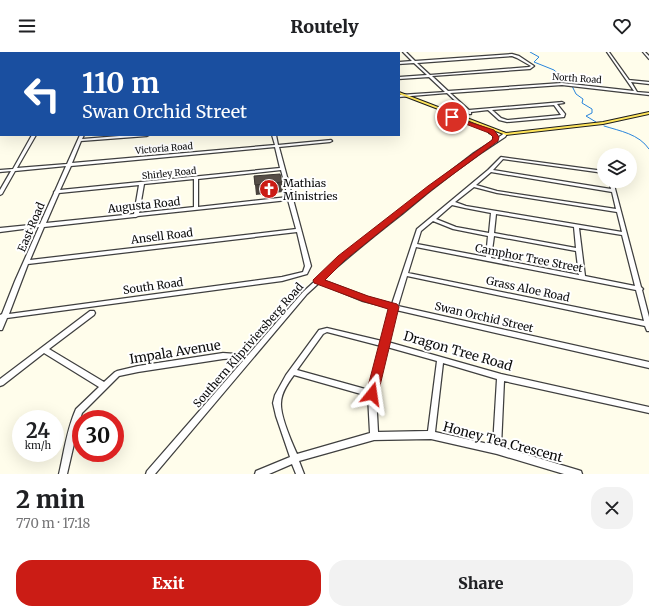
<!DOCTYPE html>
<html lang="en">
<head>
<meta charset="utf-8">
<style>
  body { margin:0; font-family:Merriweather,serif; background:#f2f2f2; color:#202124; height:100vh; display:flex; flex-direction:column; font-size:15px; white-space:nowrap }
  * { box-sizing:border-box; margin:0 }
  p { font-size:13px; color:#757577 }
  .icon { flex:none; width:22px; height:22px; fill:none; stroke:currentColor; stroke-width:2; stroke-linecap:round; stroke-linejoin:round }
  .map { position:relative; height:422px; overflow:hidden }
  .side { display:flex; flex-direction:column; background:#fff; flex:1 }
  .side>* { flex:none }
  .banner { position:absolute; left:0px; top:0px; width:400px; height:84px; box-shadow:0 4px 16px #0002; background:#1a4fa0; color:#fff; overflow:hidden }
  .fabs { position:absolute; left:597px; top:96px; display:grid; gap:8px }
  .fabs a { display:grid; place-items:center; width:40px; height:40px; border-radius:50%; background:#fff; box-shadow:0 4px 16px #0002; font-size:20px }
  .speed { position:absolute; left:12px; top:358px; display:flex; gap:8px; font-size:20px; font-weight:700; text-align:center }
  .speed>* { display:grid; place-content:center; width:52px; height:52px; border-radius:50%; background:#fff; box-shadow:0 4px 16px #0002; line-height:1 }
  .speed small { font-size:10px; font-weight:400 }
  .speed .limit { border:6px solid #d22; background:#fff; color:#111 }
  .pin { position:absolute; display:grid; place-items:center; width:34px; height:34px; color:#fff; margin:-17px; border:2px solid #fff; border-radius:50%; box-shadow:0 1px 4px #0007 }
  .me { position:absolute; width:44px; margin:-22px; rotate:15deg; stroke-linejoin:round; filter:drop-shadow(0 0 3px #0008) }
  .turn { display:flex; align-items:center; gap:14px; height:84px; padding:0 16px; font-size:18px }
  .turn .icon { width:52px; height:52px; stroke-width:2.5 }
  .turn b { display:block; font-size:28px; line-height:34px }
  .round { display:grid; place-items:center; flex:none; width:42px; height:42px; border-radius:16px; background:#f2f2f2 }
  .overview { display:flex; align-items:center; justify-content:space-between; height:68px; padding:0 16px }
  h1 { font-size:24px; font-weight:800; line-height:30px }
  .action { display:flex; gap:8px; margin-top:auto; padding:8px 16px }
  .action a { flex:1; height:46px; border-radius:16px; background:#cb1c15; color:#fff; font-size:16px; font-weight:800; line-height:46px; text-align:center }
  .action a+a { background:#f2f2f2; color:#202124 }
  header { display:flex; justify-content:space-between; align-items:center; height:52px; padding:0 16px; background:#fff; font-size:18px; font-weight:800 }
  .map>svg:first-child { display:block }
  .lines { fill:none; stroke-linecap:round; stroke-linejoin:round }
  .stream { stroke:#2985dc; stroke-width:1 }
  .minor-casing { stroke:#3f3f3f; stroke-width:2.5 }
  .major-casing { stroke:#1d1d1d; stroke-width:2 }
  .highway-casing { stroke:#1d1d1d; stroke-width:2 }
  .minor { fill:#fff; fill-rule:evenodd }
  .major { fill:#ffe55b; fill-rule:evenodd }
  .highway { fill:#ffac49; fill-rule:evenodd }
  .major-bridge-casing { stroke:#1d1d1d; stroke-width:5; stroke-linecap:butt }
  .major-bridge { stroke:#ffe55b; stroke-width:4 }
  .wall { fill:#4a433d }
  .building { fill:#564e47; stroke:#3c3732 }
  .route { fill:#cb1c15; stroke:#84120e }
  .labels { text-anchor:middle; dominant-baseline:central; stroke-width:4; stroke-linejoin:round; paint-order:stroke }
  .far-street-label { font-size:9px; fill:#0c0c0c; stroke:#fff }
  .poi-label { font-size:11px; fill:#0c0c0c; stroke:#fff; text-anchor:start }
  .street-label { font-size:11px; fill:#0c0c0c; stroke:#fff }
  .near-street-label { font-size:13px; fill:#0c0c0c; stroke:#fff }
</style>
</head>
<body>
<header><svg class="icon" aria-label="menu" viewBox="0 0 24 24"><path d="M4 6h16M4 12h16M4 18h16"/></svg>Routely<svg class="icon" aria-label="heart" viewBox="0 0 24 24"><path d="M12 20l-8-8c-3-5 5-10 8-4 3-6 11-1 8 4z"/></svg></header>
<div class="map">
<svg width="649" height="422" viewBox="0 0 649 422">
  <rect width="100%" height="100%" fill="#fffdeb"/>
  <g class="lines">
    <path class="stream" d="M530,0L539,5L534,10L554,18L567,30
      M572,34L576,42L583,47L582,51L592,57V61L586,64L596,70
      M604,74C620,79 639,82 649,97"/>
    <g class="minor-casing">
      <path id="minor" d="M294,0H296L297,1H295Z
        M338,0H356L351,1H337Z
        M403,0H406L415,9L512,2L519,4L534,14L530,17L432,24L448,39L562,31L634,39L607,0H609L629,28L649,30V32L631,30L637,40L649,41V43L562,33L450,41L469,58L562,50L564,51L557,52L565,62L564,65L507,70L499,68L488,58L471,60V62H469L447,41L399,45V43L445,40L429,25L399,27V25L427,23L414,11L399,12V10L412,9ZM512,4L517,6L531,14L529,15L430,23L417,11ZM554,53L561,63L507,68L501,66L492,58Z
        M643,0H645L649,4V7Z
        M0,56H1V59H0Z
        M0,74H1V77H0Z
        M504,81L507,82L505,85C469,108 435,134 402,162C375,183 348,205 322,228L367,245L392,252L417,177L488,118L501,105L604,119V121L503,107L493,118L611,137L609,129H613L641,235L643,237L642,238L649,265V279H647L645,274L407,224L398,254L649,310V316L396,258L388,290L501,322L649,355V361L504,329L501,395L578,418L581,419L582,422H564L497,402L431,387L374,388L299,409L304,422H296L292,412L269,422H255L256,419L290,405L276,364L273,351L275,343L286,323L319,278L327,276L382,289L391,256L363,249L319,231L307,242L155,422H146L147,419L303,240L347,200L434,132L474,101L502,83ZM491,120L612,140L616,157L497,139L476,133ZM474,135L497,141L617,160L622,180L466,154L455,150ZM452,153L465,156L491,161L489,181L456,175L436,167ZM496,162L574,175L576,196L494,181ZM433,169L453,177L488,184L486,205L417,192L421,179ZM579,176L622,183L635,234L585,224ZM494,184L576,199L579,223L491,206ZM416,195L636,238L644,269L408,221ZM327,280L381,294L369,338L297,318L323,282ZM387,295L437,309L428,379L378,380L376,342ZM443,311L497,327L493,393L435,380ZM294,323L368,344L370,381L297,402C292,391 280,363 281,351C281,341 288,331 294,323Z
        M32,83H36L17,116L67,112L80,83H84L82,87L132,83H149L147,84L81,89L72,111L275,93L272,83H276L278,93L331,88L332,89L330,90L279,95L311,214L307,222L282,229L7,266L2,278H0V263L2,262L15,229L39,175L0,180V176L40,172L54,141V140L55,139L66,114L15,119L2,142L0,143V138L11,119L0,120V118L13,117ZM275,95L280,116L60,138L71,114ZM281,118L288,145L198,155V127ZM194,127V155L139,161L144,132ZM139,133L134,162L46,171L59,141ZM288,148L296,177L30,208L44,175L134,165H136L138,164ZM297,180L305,214L303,220L282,225L9,262L28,212Z
        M90,259H94L95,261L94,263L49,297L104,330L115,320L117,319L138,314L223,301L237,302L238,304L237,306L223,307L138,320L119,324L82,361L79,370L67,422H59C64,400 67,377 76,357L99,335L44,301L3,333L0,334V327Z"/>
    </g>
    <g class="major-casing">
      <path id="major" d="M399,40L506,81L603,70L649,60V62L603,72L506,83L399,42Z
        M489,79H493L497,83V90L493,89V83L489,81Z"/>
    </g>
    <g class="highway-casing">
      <path id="highway" d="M0,31H1V33H0Z"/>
    </g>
    <use href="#minor" class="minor"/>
    <use href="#major" class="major"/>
    <use href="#highway" class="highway"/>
    <g class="major-bridge-casing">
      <path id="major-bridge" d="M171,0L178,1
        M184,0L191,1"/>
    </g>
    <use href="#major-bridge" class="major-bridge"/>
  </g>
  <path class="wall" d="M254,124L282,130L283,140L256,143Z"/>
  <path class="building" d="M280,122L282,130L255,133L254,124Z"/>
  <path class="route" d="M450,64L494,78L499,85L498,89L433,137L345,208L325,228L368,244L397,252L399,255L378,342L376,346L372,348L367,346L366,342L388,257L362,249L314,231L313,228L338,204L428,134L492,88L493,85L489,81L450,66Z"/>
  <defs>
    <g id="church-disc" transform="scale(1)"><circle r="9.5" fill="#cb1c15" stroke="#fff"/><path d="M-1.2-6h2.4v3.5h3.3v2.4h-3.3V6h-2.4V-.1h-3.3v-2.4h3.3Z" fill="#fff"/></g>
  </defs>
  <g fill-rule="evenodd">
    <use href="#church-disc" x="269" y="137"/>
  </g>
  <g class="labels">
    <g class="far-street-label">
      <text transform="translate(577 26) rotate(4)">North Road</text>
      <text transform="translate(164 96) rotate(-5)">Victoria Road</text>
      <text transform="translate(169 121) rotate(-6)">Shirley Road</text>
    </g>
    <g class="poi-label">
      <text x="283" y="131">Mathias<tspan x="283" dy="13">Ministries</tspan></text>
    </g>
    <g class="street-label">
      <text transform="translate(144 153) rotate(-6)">Augusta Road</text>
      <text transform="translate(31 175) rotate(-67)">East Road</text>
      <text transform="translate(162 184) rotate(-7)">Ansell Road</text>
      <text transform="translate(529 206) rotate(11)">Camphor Tree Street</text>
      <text transform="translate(153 234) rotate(-8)">South Road</text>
      <text transform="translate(528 237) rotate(12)">Grass Aloe Road</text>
      <text transform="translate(484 265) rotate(13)">Swan Orchid Street</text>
      <text transform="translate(248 293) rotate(-49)">Southern Klipriviersberg Road</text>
    </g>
    <g class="near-street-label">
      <text transform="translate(458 299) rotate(16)">Dragon Tree Road</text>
      <text transform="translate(175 300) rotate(-9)">Impala Avenue</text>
      <text transform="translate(503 390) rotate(15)">Honey Tea Crescent</text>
    </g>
  </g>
</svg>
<div class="fabs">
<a><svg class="icon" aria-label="layers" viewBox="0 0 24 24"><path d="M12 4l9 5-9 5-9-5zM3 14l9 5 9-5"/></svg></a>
</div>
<div class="speed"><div>24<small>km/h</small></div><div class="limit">30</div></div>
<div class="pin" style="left:452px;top:65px;background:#d93025"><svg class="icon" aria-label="arrive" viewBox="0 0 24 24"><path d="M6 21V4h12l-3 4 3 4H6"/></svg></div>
<svg class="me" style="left:372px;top:342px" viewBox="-20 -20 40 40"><path d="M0-17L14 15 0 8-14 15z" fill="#cb1c15" stroke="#fff" stroke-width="4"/></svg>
<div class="banner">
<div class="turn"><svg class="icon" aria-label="left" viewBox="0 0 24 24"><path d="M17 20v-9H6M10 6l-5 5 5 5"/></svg><div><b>110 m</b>Swan Orchid Street</div></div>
</div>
</div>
<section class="side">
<div class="overview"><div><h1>2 min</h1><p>770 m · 17:18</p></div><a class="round"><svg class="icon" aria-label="close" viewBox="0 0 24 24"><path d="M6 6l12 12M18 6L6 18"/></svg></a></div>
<div class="action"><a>Exit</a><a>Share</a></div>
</section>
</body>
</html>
